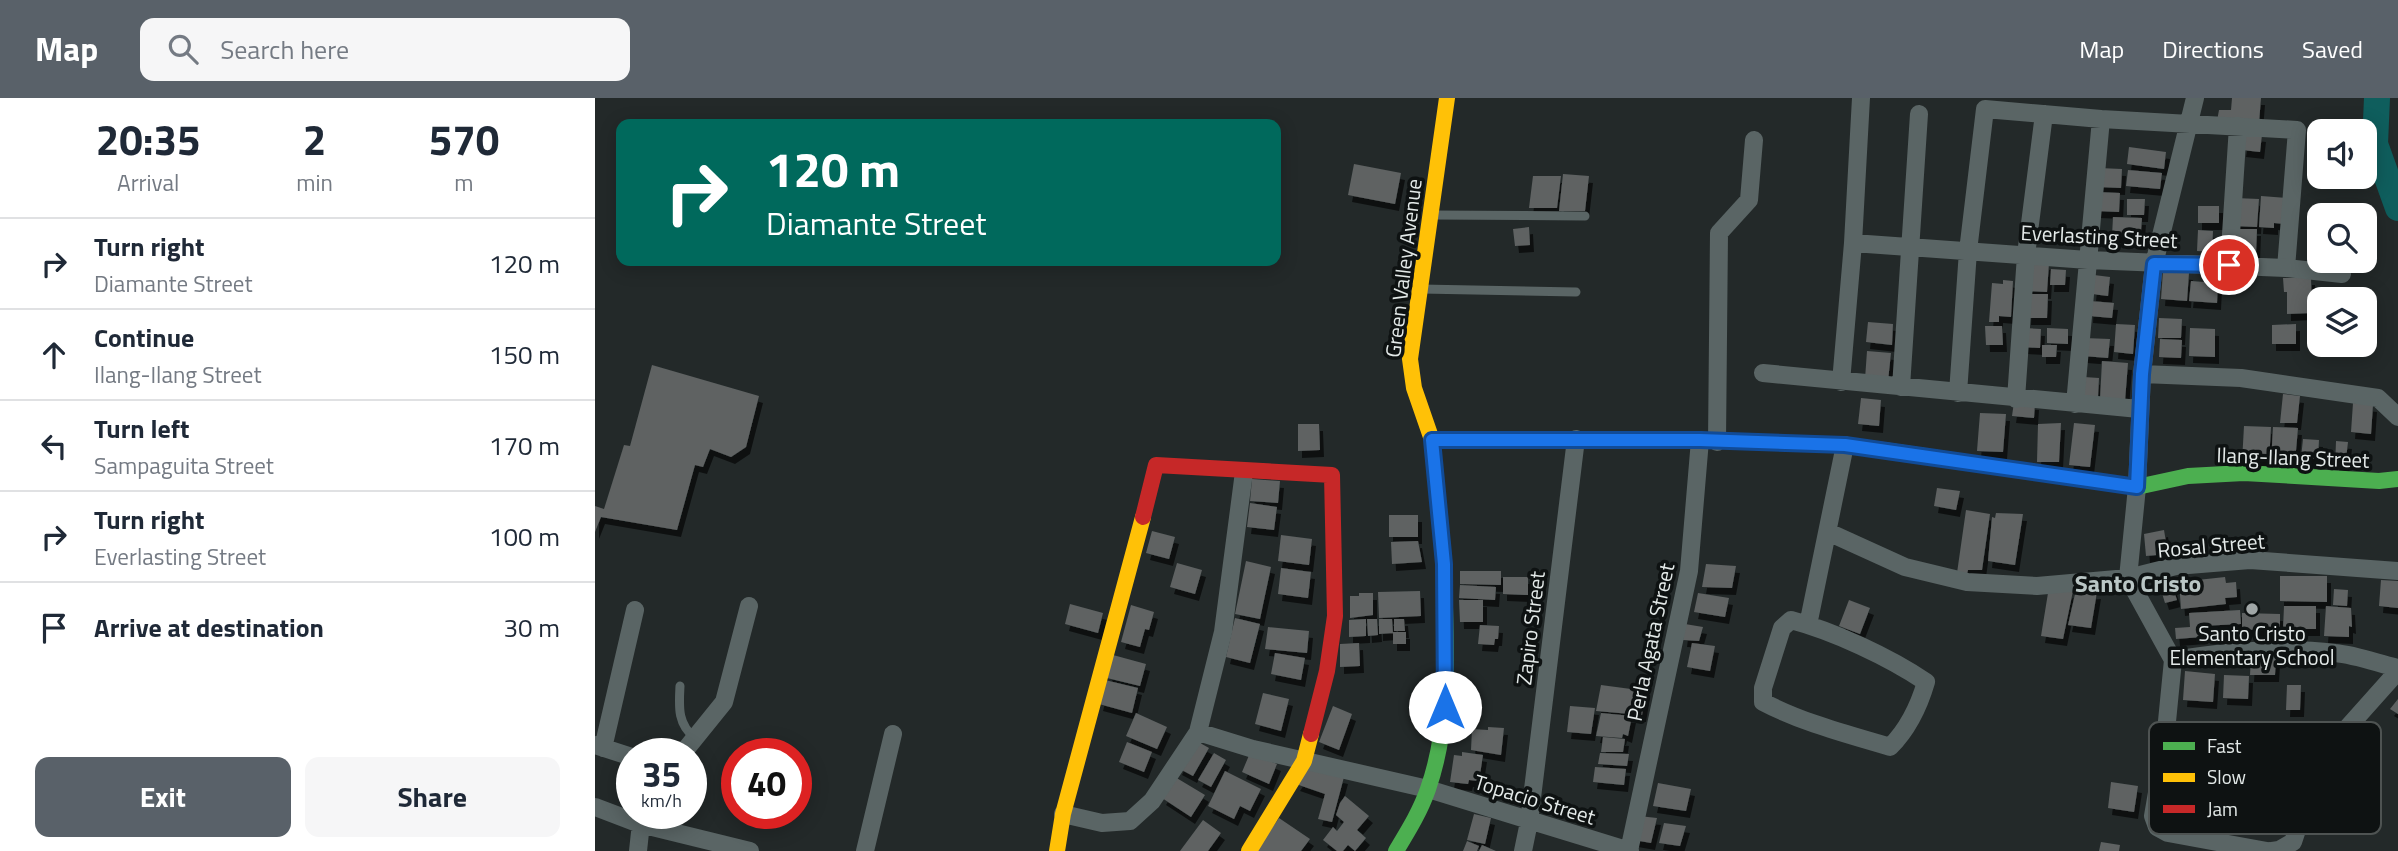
<!DOCTYPE html>
<html lang="en">
<head>
<meta charset="utf-8">
<style>
  body { margin:0; font-family:"Titillium Web",sans-serif; background:#f6f6f7; color:#1f2937; height:100vh; display:flex; flex-direction:column; font-size:26px; white-space:nowrap }
  * { box-sizing:border-box; margin:0 }
  p { font-size:23px; color:#747a83 }
  .icon { flex:none; width:38px; height:38px; fill:none; stroke:currentColor; stroke-width:2; stroke-linecap:round; stroke-linejoin:round }
  .map { position:relative; flex:1; overflow:hidden }
  .details { display:flex; flex-direction:column; background:#fff; width:595px }
  .details>* { flex:none }
  .top-card { position:absolute; left:21px; top:21px; width:665px; height:147px; border-radius:14px; box-shadow:0 4px 18px #0003; background:#00695c; color:#fff; overflow:hidden }
  .tools { position:absolute; left:1712px; top:21px; display:grid; gap:14px }
  .tools a { display:grid; place-items:center; width:70px; height:70px; border-radius:14px; background:#fff; box-shadow:0 4px 18px #0003; font-size:35px }
  .speed { position:absolute; left:21px; top:640px; display:flex; gap:14px; font-size:35px; font-weight:700; text-align:center }
  .speed>* { display:grid; place-content:center; width:91px; height:91px; border-radius:50%; background:#fff; box-shadow:0 4px 18px #0003; line-height:1 }
  .speed small { font-size:18px; font-weight:400 }
  .speed .limit { border:10px solid #d22; background:#fff; color:#111 }
  .pin { position:absolute; display:grid; place-items:center; width:60px; height:60px; color:#fff; margin:-30px; border:4px solid #fff; border-radius:50%; box-shadow:0 2px 7px #0007 }
  .me { position:absolute; width:77px; margin:-38px; rotate:0deg; stroke-linejoin:round; filter:drop-shadow(0 0 5px #0008) }
  .turn { display:flex; align-items:center; gap:24px; height:147px; padding:0 35px; font-size:32px }
  .turn .icon { width:91px; height:91px; stroke-width:2.5 }
  .turn b { display:block; font-size:49px; line-height:60px }
  .eta { display:flex; justify-content:space-evenly; align-items:center; height:119px; text-align:center }
  .eta b { font-size:42px; font-weight:700; line-height:49px }
  .cta { display:flex; gap:14px; margin-top:auto; padding:14px 35px }
  .cta a { flex:1; height:80px; border-radius:14px; background:#596169; color:#fff; font-size:28px; font-weight:700; line-height:80px; text-align:center }
  .cta a+a { background:#f6f6f7; color:#1f2937 }
  ul { padding:0; list-style:none }
  li { display:flex; align-items:center; gap:21px; height:91px; padding:0 35px; border-top:2px solid #e0e1e3 }
  li div { flex:1 }
  li b { display:block; font-size:26px }
  li em { font-style:normal }
  header { display:flex; align-items:center; gap:42px; box-sizing:border-box; height:98px; padding:0 35px; background:#596169; color:#fff }
  header strong { font-size:33px }
  nav { display:flex; gap:38px; margin-inline-start:auto; font-size:24px }
  .search { width:490px; height:63px; background:#f6f6f7; display:flex; align-items:center; gap:18px; box-sizing:border-box; padding:0 24px; border-radius:14px; color:#747a83; font-size:26px }
  main { display:flex; flex:1; min-height:0 }
  .map>svg:first-child { display:block }
  .lines { fill:none; stroke-linecap:round; stroke-linejoin:round }
  .river { stroke:#0f5e5d; stroke-width:26 }
  .building { fill:#5e6262; filter:url(#shadow) }
  .lane { stroke:#5a6565; stroke-width:9 }
  .street { stroke:#5a6565; stroke-width:18 }
  .fast { stroke:#4caf50; stroke-width:16 }
  .slow { stroke:#ffc107; stroke-width:16 }
  .jam { stroke:#c62828; stroke-width:16 }
  .route-casing { stroke:#114b97; stroke-width:18 }
  .route { stroke:#1a73e8; stroke-width:12 }
  .poi-dot { fill:#a0a6a6; stroke:#0e1212; stroke-width:2.5 }
  .labels { text-anchor:middle; dominant-baseline:central; stroke-width:7; stroke-linejoin:round; paint-order:stroke }
  .street-label { font-size:21px; fill:#e4eae9; stroke:#0e1212 }
  .poi-label { font-size:21px; fill:#e4eae9; stroke:#0e1212 }
  .quarter-label { font-size:24px; font-weight:bold; fill:#bac6c5; stroke:#0e1212 }
  .key { fill:#0e1212; stroke:#4e5352; stroke-width:2 }
  .key-label { font-size:19px; fill:#e4eae9 }
</style>
</head>
<body>
<header>
<strong>Map</strong>
<div class="search"><svg class="icon" aria-label="search" viewBox="0 0 24 24"><circle cx="10" cy="10" r="6"/><path d="M15 15l6 6"/></svg>Search here</div>
<nav><a>Map</a><a>Directions</a><a>Saved</a></nav>
</header>
<main>
<section class="details">
<div class="eta">
<div><b>20:35</b><p>Arrival</p></div>
<div><b>2</b><p>min</p></div>
<div><b>570</b><p>m</p></div>
</div>
<ul>
<li><svg class="icon" aria-label="right" viewBox="0 0 24 24"><path d="M7 20v-9h11M14 6l5 5-5 5"/></svg><div><b>Turn right</b><p>Diamante Street</p></div><em>120 m</em></li>
<li><svg class="icon" aria-label="ahead" viewBox="0 0 24 24"><path d="M12 20V5M6 11l6-6 6 6"/></svg><div><b>Continue</b><p>Ilang-Ilang Street</p></div><em>150 m</em></li>
<li><svg class="icon" aria-label="left" viewBox="0 0 24 24"><path d="M17 20v-9H6M10 6l-5 5 5 5"/></svg><div><b>Turn left</b><p>Sampaguita Street</p></div><em>170 m</em></li>
<li><svg class="icon" aria-label="right" viewBox="0 0 24 24"><path d="M7 20v-9h11M14 6l5 5-5 5"/></svg><div><b>Turn right</b><p>Everlasting Street</p></div><em>100 m</em></li>
<li><svg class="icon" aria-label="arrive" viewBox="0 0 24 24"><path d="M6 21V4h12l-3 4 3 4H6"/></svg><div><b>Arrive at destination</b></div><em>30 m</em></li>
</ul>
<div class="cta"><a>Exit</a><a>Share</a></div>
</section>
<div class="map">
<svg width="1803" height="753" viewBox="0 0 1803 753">
  <defs>
    <filter id="shadow"><feDropShadow dx="4" dy="7" stdDeviation="0" flood-color="#0009"/></filter>
  </defs>
  <rect width="100%" height="100%" fill="#232929"/>
  <g class="lines">
    <path class="river" d="M1782,0L1780,46L1803,110"/>
  </g>
  <path class="building" d="M1637,0H1666L1664,25L1622,23L1624,12H1636Z
    M1650,35L1667,37L1665,54L1647,52Z
    M1534,49L1571,54L1569,71L1532,66Z
    M759,66L806,75L800,106L753,97Z
    M1504,70L1527,71L1526,90L1503,89Z
    M1533,72L1567,75L1565,91L1531,88Z
    M968,76L994,78L990,113H964Z
    M938,78H966L962,110H934Z
    M1502,94L1525,95L1524,114L1501,113Z
    M1666,98L1692,100L1690,126L1679,125V130L1664,129Z
    M1640,100L1664,101L1662,129L1639,128Z
    M1532,101H1550L1549,117H1532Z
    M1603,108H1624V125H1603Z
    M1518,119L1547,120L1546,133H1542V139L1517,138Z
    M934,129L935,147L920,148L918,131Z
    M1641,131H1662L1661,156H1640Z
    M1603,132L1618,133L1617,154L1602,153Z
    M1432,164L1454,165L1452,194L1431,193Z
    M1456,171L1471,172L1470,187H1455Z
    M1568,173L1594,175L1592,203L1566,201Z
    M1499,177L1515,179L1513,198L1497,196Z
    M1688,180H1716L1717,215L1692,216V194H1689Z
    M1408,182L1418,183L1416,219L1404,218V224H1394L1397,185L1408,186Z
    M1596,183L1623,185L1622,205L1594,203Z
    M1433,196H1453L1452,220H1432Z
    M1495,203L1519,205L1517,220L1494,218Z
    M1564,220L1587,221L1586,240H1563Z
    M1273,224L1298,226L1297,247L1271,244Z
    M1521,226L1540,227L1538,256L1519,254Z
    M1701,226V246H1677V227Z
    M1390,228H1407L1408,247H1391Z
    M1429,230L1446,231L1445,250L1428,249Z
    M1452,230L1473,231V246L1452,245Z
    M1595,230L1620,231V259L1594,258Z
    M1489,240L1515,241L1513,260L1488,258Z
    M1565,241L1587,242L1586,260L1564,259Z
    M1447,247H1462L1461,259H1447Z
    M1272,253L1296,255L1293,283L1270,281Z
    M1507,263L1533,265L1530,303L1505,301Z
    M57,267L164,298L151,349L136,359L115,351L108,369L100,367L82,432L6,419L0,434V408L9,411L29,347L35,348Z
    M1489,279L1504,280L1503,299L1488,298Z
    M1688,296L1705,298L1702,325H1685Z
    M1266,300L1286,302L1284,328L1263,326Z
    M1419,304L1440,305L1439,320L1417,318Z
    M1758,305L1778,307L1776,336L1756,334Z
    M1385,315L1411,316L1408,354L1382,353Z
    M1466,325L1464,364H1442L1443,326Z
    M1479,325L1500,327L1495,369L1474,367Z
    M703,326H724L725,352L703,353Z
    M1649,328L1676,329L1674,364H1647Z
    M1678,329L1703,330L1700,364H1676Z
    M1708,341L1724,342L1723,361L1706,360Z
    M1741,343L1753,344L1750,370H1740Z
    M657,381L685,383L683,405L655,403Z
    M1342,390L1365,393L1361,412L1339,408Z
    M655,405L682,409L679,432L652,429Z
    M1371,412L1395,416L1387,472H1373L1372,476L1362,475Z
    M1401,415L1428,416L1420,467L1393,463L1397,419L1400,420Z
    M794,417H823V439H794Z
    M1569,432L1573,456L1551,458L1549,436Z
    M557,433L580,439L574,461L551,455Z
    M686,437L717,441L714,467L683,463Z
    M823,443L827,464L797,466L796,444Z
    M651,463L676,469L665,521L640,516Z
    M582,465L607,472L600,496L575,489Z
    M1111,466L1141,468L1137,490L1107,489Z
    M686,470L716,474L713,500L683,496Z
    M865,473H906V487L865,486Z
    M1573,475L1582,502L1570,505L1562,479Z
    M1685,478H1732V504L1685,503Z
    M908,479H933V497L908,496Z
    M1630,479L1631,485L1641,484L1642,499L1630,500L1631,506L1586,511L1584,484Z
    M1786,482L1803,483V510L1784,508Z
    M865,487L901,489L900,502L864,500Z
    M1739,491L1753,492L1752,508L1738,507Z
    M825,493L826,518L784,520L783,494Z
    M1478,493L1468,541L1446,538L1453,495Z
    M1502,494L1496,530L1473,527L1480,496Z
    M764,495H778V517L755,520V498H764Z
    M1103,495L1134,500L1130,519L1099,514Z
    M864,502H888V524H865Z
    M1254,502L1275,510L1265,536L1244,528Z
    M475,506L508,515L503,535L470,526Z
    M536,507L559,514L554,532L550,531L545,549L526,544Z
    M1689,508H1721V531H1688Z
    M1731,508L1756,510L1757,529L1754,528V539L1729,538Z
    M1645,512L1646,526L1606,528L1607,539L1581,541L1580,530L1595,529L1594,515Z
    M1647,515L1685,516V531L1647,532Z
    M640,520L665,526L655,565L631,559Z
    M771,521V538L754,539V522Z
    M772,521H782L783,537L773,538Z
    M784,521H797L798,535L784,536Z
    M799,521H809L810,533H799Z
    M1090,526L1108,529L1104,543L1088,542Z
    M885,527L904,528L903,541H900L899,547L883,546Z
    M673,529L714,533L712,555L670,551Z
    M798,534H811V546H798Z
    M764,545L765,568L745,569V546Z
    M1097,545L1120,548L1115,573L1092,569Z
    M680,555L710,560L706,582L676,576Z
    M518,557L551,566L545,588L512,580Z
    M1656,559L1681,560L1680,577H1655Z
    M1590,573L1620,576L1618,604L1588,602Z
    M1629,577L1654,578L1653,601L1628,600Z
    M510,582L543,590L537,615L504,606Z
    M1006,587L1051,593L1047,617L1001,613Z
    M1692,587H1706L1705,612H1691Z
    M668,595L694,601L686,633L660,626Z
    M1803,601V616L1795,611Z
    M738,608L757,616L744,652L724,644Z
    M975,608L1000,610L996,636L972,634Z
    M541,615L572,629L562,651L531,638Z
    M1006,615L1037,618L1033,638L1028,636L1027,640L1001,638Z
    M893,629L909,630L906,657L876,652L877,631L893,632Z
    M1008,639L1030,641L1028,654H1006Z
    M598,641L614,650L598,678L583,670Z
    M532,644L557,654L549,674L524,664Z
    M867,654L888,657L884,683L874,682L873,686L855,684L859,657L867,658Z
    M619,655L631,662L616,689L603,682Z
    M655,655L682,666L674,686L647,674Z
    M1005,655L1034,656L1032,668L1003,666Z
    M1000,669L1031,671L1029,687L998,684Z
    M711,671L749,679L737,724L723,721L730,696L701,686Z
    M630,673L666,691L655,713L645,708L639,721L613,708Z
    M580,679L610,697L596,719L567,700Z
    M1516,684L1543,688L1539,714L1513,710Z
    M1063,685L1096,691L1091,713L1058,708Z
    M750,698L774,718L762,732L771,740L760,753L753,747L748,753H742L728,742L738,729L742,733L749,724L741,717L745,705Z
    M879,716L896,720L890,746L872,742Z
    M1044,718L1062,720L1056,745L1039,742Z
    M684,720L715,741L706,753H661Z
    M608,722L626,735L613,753H585Z
    M1069,725L1091,728L1085,748L1064,745Z
    M872,743L884,748L882,753H868Z
    M1506,744L1525,747L1524,753H1504Z
    M887,747L901,753H884Z"/>
  <g class="lines">
    <path class="lane" d="M836,117L990,118
      M826,191L981,194
      M85,588C84,608 82,626 100,640"/>
    <path class="street" d="M1600,0L1559,166L1547,276L1542,389L1533,480L1578,562L1569,654L1558,718L1562,729L1573,735L1672,753
      M1258,145L1493,162L1691,170L1747,176
      M1634,167L1643,28
      M1168,275L1544,311
      M1547,276L1646,280L1783,300L1803,319
      M1246,284L1258,145L1266,0
      M1306,289L1324,16
      M1363,295L1373,153L1390,11L1506,21L1702,32L1691,170
      M1421,301L1431,157L1449,16
      M1480,306L1506,21
      M1122,344L1124,135L1154,102L1159,42
      M1233,434L1310,469L1372,484L1442,488L1533,480L1581,468L1655,462L1803,473
      M1196,522C1238,533 1294,559 1331,584C1324,608 1313,631 1295,649C1252,636 1208,625 1168,604V590L1187,530Z
      M1213,527L1250,347
      M1578,562C1632,553 1686,548 1740,555C1761,557 1782,565 1803,570
      M603,634L658,651L833,691L1035,753
      M0,647L37,659
      M8,650L40,512
      M1569,654L1649,643L1683,644L1727,657
      M87,656L129,604L154,508
      M0,709L45,726L155,753
      M468,716L507,725L535,723L557,703L603,634L628,534L649,374
      M43,753L47,716
      M270,753L298,636
      M928,753L934,724L981,341
      M1034,753L1094,473L1105,342
      M1677,753L1684,752L1698,744L1703,729V697L1712,675L1803,573"/>
    <path class="fast" d="M1288,352L1542,389L1593,378L1649,375L1784,383L1803,381
      M801,753C813,733 825,714 833,691C858,620 850,542 849,468"/>
    <path class="slow" d="M849,468L837,342L819,290L815,261L852,0
      M462,753L468,716L548,419
      M654,753L709,663L716,636"/>
    <path class="jam" d="M837,342H1105L1250,347L1288,352
      M548,419L561,367L737,377L740,518L732,573L716,636"/>
  </g>
  <g class="lines">
    <g class="route-casing">
      <path id="route" d="M850,609L849,466L837,342H1105L1250,347L1542,389L1547,276L1559,166L1634,167"/>
    </g>
    <use href="#route" class="route"/>
  </g>
  <circle class="poi-dot" cx="1657" cy="511" r="7"/>
  <g class="labels">
    <g class="street-label">
      <text transform="translate(1504 138) rotate(3)">Everlasting Street</text>
      <text transform="translate(808 170) rotate(-83)">Green Valley Avenue</text>
      <text transform="translate(1698 359) rotate(2)">Ilang-Ilang Street</text>
      <text transform="translate(1616 447) rotate(-5)">Rosal Street</text>
      <text transform="translate(935 530) rotate(-83)">Zapiro Street</text>
      <text transform="translate(1055 544) rotate(-78)">Perla Agata Street</text>
      <text transform="translate(940 701) rotate(17)">Topacio Street</text>
    </g>
    <g class="poi-label">
      <text x="1657" y="535">Santo Cristo<tspan x="1657" dy="24">Elementary School</tspan></text>
    </g>
    <g class="quarter-label">
      <text x="1543" y="485">Santo Cristo</text>
    </g>
  </g>
  <rect x="1554" y="624" width="232" height="112" rx="10" class="key"/>
  <rect x="1568" y="644" width="32" height="8" fill="#4caf50"/>
  <rect x="1568" y="675" width="32" height="9" fill="#ffc107"/>
  <rect x="1568" y="707" width="32" height="8" fill="#c62828"/>
  <g class="key-label">
    <text x="1612" y="655">Fast</text>
    <text x="1612" y="686">Slow</text>
    <text x="1612" y="718">Jam</text>
  </g>
</svg>
<div class="tools">
<a><svg class="icon" aria-label="sound" viewBox="0 0 24 24"><path d="M4 9h4l5-4v14l-5-4H4zM17 9q2 3 0 6"/></svg></a>
<a><svg class="icon" aria-label="search" viewBox="0 0 24 24"><circle cx="10" cy="10" r="6"/><path d="M15 15l6 6"/></svg></a>
<a><svg class="icon" aria-label="layers" viewBox="0 0 24 24"><path d="M12 4l9 5-9 5-9-5zM3 14l9 5 9-5"/></svg></a>
</div>
<div class="speed"><div>35<small>km/h</small></div><div class="limit">40</div></div>
<div class="pin" style="left:1634px;top:167px;background:#d93025"><svg class="icon" aria-label="arrive" viewBox="0 0 24 24"><path d="M6 21V4h12l-3 4 3 4H6"/></svg></div>
<svg class="me" style="left:850px;top:609px" viewBox="-20 -20 40 40"><circle r="19" fill="#fff"/><path d="M0-13L10 11 0 6-10 11z" fill="#1a73e8"/></svg>
<div class="top-card">
<div class="turn"><svg class="icon" aria-label="right" viewBox="0 0 24 24"><path d="M7 20v-9h11M14 6l5 5-5 5"/></svg><div><b>120 m</b>Diamante Street</div></div>
</div>
</div>
</main>
</body>
</html>
